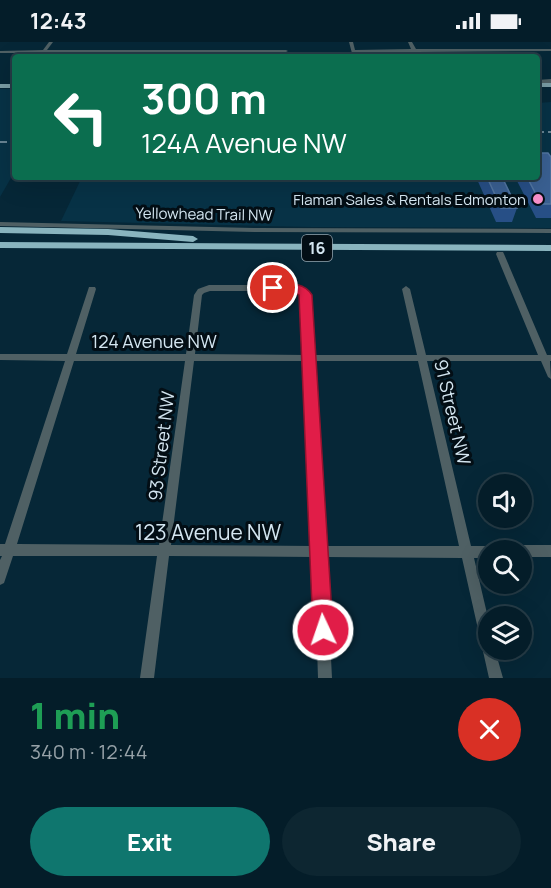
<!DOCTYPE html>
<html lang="en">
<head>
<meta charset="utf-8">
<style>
  body { margin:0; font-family:Manrope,sans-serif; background:#0d2631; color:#f1f3f6; height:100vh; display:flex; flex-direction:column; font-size:22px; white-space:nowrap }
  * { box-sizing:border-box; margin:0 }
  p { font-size:20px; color:#97a2a8 }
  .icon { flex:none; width:33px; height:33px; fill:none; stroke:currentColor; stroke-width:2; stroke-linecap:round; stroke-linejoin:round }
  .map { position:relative; height:636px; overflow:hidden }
  .details { display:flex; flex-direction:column; background:#041d29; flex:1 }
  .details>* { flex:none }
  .hud { position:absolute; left:12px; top:12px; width:528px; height:126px; border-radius:6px; box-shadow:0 6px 24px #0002,0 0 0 2px #253b46; background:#0b6e4f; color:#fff; overflow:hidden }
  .buttons { position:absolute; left:478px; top:432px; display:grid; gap:12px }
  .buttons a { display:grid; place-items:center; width:54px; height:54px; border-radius:50%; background:#041d29; box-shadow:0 6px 24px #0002,0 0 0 2px #253b46; font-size:30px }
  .pin { position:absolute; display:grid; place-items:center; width:51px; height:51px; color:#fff; margin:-26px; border:3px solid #fff; border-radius:50%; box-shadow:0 2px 6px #0007 }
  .me { position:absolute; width:66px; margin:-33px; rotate:357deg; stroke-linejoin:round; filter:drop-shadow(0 0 4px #0008) }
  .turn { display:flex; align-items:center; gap:21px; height:126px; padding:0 30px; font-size:27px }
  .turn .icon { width:78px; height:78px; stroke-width:2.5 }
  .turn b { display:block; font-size:42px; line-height:51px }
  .round { display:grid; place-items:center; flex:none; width:63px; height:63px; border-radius:32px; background:#0d2631 }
  .overview { display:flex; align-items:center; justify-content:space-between; height:102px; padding:0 30px }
  h1 { font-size:36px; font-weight:800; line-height:45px; color:#1e9e55 }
  .primary-button { display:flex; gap:12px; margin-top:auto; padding:12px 30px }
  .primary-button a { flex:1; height:69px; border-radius:36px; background:#0f766e; color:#fff; font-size:24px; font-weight:800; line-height:69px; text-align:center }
  .primary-button a+a { background:#0d2631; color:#f1f3f6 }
  .status { display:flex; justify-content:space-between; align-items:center; height:42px; padding:0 30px; background:#041d29; direction:ltr }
  .status svg { height:16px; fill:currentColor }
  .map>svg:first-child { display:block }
  .built { fill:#073246 }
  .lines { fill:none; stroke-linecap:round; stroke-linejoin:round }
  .minor { fill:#4f6064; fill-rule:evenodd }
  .major { fill:#799ca4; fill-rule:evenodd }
  .highway { fill:#89b4be; fill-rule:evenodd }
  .rail { stroke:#889fac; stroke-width:1.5; stroke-dasharray:7 4; stroke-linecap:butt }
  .wall { fill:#274f86 }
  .building { fill:#3a6092; stroke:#5275a0; stroke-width:1.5 }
  .route { fill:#e11d48; stroke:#92132f; stroke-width:1.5 }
  .poi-dot { fill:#f990ca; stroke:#030e15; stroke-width:2 }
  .labels { text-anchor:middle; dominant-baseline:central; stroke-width:6; stroke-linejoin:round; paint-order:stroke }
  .far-poi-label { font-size:15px; fill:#d4e6f1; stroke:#030e15; text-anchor:end }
  .far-street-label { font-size:15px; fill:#d4e6f1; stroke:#030e15 }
  .shield { fill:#030e15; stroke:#95a5af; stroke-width:1.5 }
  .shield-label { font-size:16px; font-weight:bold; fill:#d4e6f1 }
  .street-label { font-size:18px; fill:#d4e6f1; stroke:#030e15 }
  .near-street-label { font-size:21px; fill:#d4e6f1; stroke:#030e15 }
</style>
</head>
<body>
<div class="status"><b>12:43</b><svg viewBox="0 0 49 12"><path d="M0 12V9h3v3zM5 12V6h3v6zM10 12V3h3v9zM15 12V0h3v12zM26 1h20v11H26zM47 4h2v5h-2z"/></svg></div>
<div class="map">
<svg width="551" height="636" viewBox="0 0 551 636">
  <rect width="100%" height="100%" fill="#062737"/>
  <path class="built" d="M0,47H15V129L0,155Z
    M551,60V186L311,185L61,179L82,135H537V61Z"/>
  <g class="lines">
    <path class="minor" d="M49,0H53L47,8H286L288,9L286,10L46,11L42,14L40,13L41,11H0V9L43,8Z
      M349,0H353L355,8L411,7L408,0H412L416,7H551V9L417,10L419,15H415L412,10H356L357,15H353Z
      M551,37V41L537,42V38Z
      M0,180L254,186L551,187V191L254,190L0,184Z
      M497,210H503L504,212L547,313H551V319H550L551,337L548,335L541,319H427L471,504H489L493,506L494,508H489V516H474L489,580V608H495L503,636H489L462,516L326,515L332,636H318L314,515L169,514L154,636H140L157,514H13L4,541L0,543V518L2,514H0V502H5L65,319L0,318V312H67L89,245H95L96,247L76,312H186L194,253L198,247L209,243H295L306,247L309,253L315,313H417L402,247L406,244L410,247L426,313H538L496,212ZM210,249H294L300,251L306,313L195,312L202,253L204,251ZM74,319H185L159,503L17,502ZM194,319H307L313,504L171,503ZM316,319H418L459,504H325Z
      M522,503H551V515H522V508H516L518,505Z"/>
    <path class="major" d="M537,41H551V45H537Z
      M0,42H15V46H0Z"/>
    <path class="highway" d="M0,185L108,187L193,194L198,197L193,200L108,193L0,191Z
      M0,200L551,203V209L0,206Z"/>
    <path class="rail" d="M537,90H551
      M0,100H15"/>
  </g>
  <path class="wall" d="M551,115V176H536L515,135H537Z
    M476,135H502L517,166L512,180H496Z"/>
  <path class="building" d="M537,111H548L551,115V162H541L527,135H537Z
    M487,135H502L517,166H501Z"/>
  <path class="route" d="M273,242C288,242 303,239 312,253L333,588L330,595L323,598L316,595L313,588L299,253L294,250L269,249L267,246Z"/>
  <circle class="poi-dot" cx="538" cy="157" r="6"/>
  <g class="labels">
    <g class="far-poi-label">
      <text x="526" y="157">Flaman Sales &amp; Rentals Edmonton</text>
    </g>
    <g class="far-street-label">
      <text transform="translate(204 172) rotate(1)">Yellowhead Trail NW</text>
    </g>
    <rect class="shield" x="302" y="193" width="30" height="26" rx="4.5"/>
    <g class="shield-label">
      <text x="317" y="206">16</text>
    </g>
    <g class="street-label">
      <text x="154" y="299">124 Avenue NW</text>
      <text transform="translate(453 370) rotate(77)">91 Street NW</text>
      <text transform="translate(161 404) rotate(-83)">93 Street NW</text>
    </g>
    <g class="near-street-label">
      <text x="208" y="490">123 Avenue NW</text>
    </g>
  </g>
</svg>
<div class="buttons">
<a><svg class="icon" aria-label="sound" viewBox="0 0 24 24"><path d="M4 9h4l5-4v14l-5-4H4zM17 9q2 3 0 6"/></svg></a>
<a><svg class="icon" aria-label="search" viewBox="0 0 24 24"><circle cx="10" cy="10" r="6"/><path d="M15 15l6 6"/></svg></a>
<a><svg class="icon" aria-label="layers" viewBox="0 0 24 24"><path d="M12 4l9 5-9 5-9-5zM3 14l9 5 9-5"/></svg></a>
</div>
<div class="pin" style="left:273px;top:246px;background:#d93025"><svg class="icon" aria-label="arrive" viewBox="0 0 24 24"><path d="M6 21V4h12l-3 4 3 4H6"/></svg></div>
<svg class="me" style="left:323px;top:588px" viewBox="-20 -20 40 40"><circle r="17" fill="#e11d48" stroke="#fff" stroke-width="3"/><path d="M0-11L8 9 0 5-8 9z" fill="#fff"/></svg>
<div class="hud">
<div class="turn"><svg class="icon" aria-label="left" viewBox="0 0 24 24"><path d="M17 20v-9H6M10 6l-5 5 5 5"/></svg><div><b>300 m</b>124A Avenue NW</div></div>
</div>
</div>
<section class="details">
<div class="overview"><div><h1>1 min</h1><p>340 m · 12:44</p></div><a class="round" style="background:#d93025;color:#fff"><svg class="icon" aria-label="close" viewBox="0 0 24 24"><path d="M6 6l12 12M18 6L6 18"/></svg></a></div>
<div class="primary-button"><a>Exit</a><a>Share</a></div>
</section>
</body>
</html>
